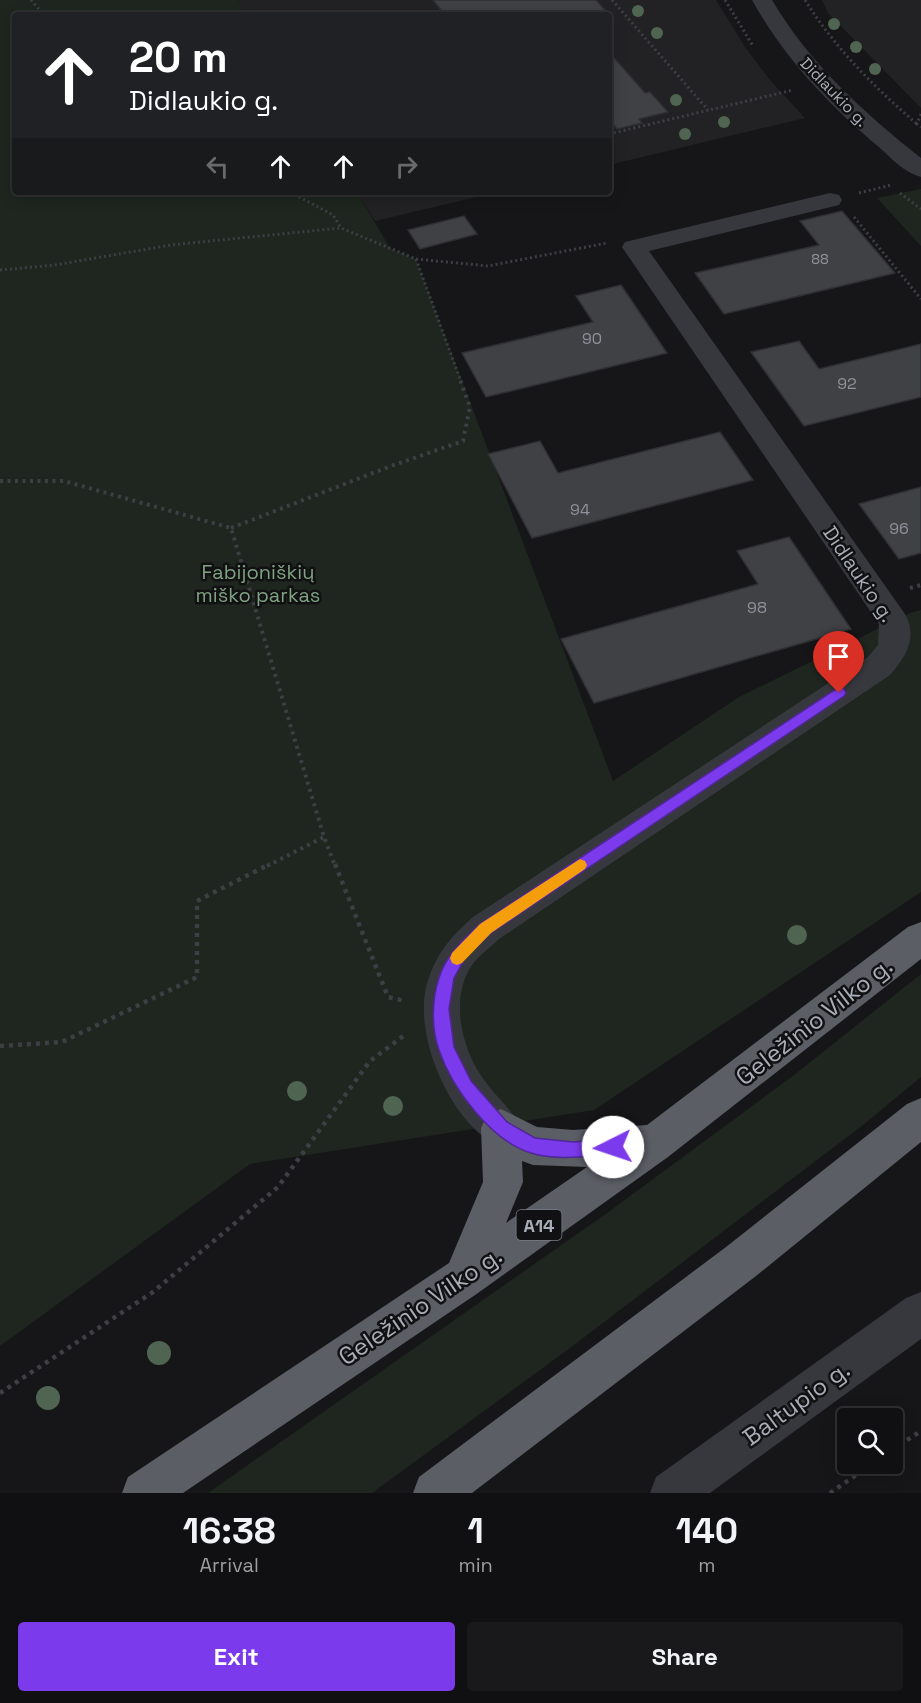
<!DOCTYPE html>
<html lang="en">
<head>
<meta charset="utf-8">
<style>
  body { margin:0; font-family:"Space Grotesk",sans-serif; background:#19191b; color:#f1f3f6; height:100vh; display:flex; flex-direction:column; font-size:22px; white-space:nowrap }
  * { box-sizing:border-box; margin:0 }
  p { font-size:20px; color:#9c9d9f }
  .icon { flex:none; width:33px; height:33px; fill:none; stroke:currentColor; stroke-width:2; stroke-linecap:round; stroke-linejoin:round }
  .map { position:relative; height:1493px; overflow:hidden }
  .sheet { display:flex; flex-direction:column; background:#101012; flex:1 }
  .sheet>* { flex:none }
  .guide { position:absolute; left:12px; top:12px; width:600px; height:183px; border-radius:6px; box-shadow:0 3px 15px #0003,0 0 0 2px #303032; background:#202124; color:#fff; overflow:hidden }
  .tools { position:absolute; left:837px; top:1408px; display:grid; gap:12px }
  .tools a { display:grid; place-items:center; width:66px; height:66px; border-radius:6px; background:#101012; box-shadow:0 3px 15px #0003,0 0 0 2px #303032; font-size:30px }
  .pin { position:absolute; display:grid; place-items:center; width:51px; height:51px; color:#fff; margin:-62px -26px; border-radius:50% 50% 50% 0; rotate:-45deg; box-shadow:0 0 6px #0007 }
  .pin .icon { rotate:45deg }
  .me { position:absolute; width:66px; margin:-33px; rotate:266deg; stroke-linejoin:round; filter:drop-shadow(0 0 4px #0008) }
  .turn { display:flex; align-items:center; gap:21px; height:126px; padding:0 18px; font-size:27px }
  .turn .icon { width:78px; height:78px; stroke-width:2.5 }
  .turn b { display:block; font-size:42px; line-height:51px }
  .lanes { display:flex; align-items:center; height:57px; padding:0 18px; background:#0003; justify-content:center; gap:30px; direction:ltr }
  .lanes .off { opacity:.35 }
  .eta { display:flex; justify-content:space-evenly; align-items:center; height:102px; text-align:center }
  .eta b { font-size:36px; font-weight:700; line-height:42px }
  .cta { display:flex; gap:12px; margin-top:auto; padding:12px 18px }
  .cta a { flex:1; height:69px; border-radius:6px; background:#7c3aed; color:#fff; font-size:24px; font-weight:700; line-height:69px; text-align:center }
  .cta a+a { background:#19191b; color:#f1f3f6 }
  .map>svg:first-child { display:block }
  .built { fill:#222225 }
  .green { fill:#1e261f }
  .building { fill:#404145; stroke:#303034; stroke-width:1.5 }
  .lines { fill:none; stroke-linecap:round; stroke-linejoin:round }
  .path-far2 { stroke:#3d3f44; stroke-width:3; stroke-dasharray:2 3; stroke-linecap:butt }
  .path-far1 { stroke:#3d3f44; stroke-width:4; stroke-dasharray:3 4.5; stroke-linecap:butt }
  .path { stroke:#3d3f44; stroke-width:4.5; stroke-dasharray:4 5; stroke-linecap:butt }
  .minor { fill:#37383d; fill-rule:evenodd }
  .trunk { fill:#5b5e65; fill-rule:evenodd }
  .tree { fill:#506452 }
  .route { fill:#7c3aed; stroke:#51269a; stroke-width:1.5 }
  .slow { fill:#f59e0b }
  .labels { text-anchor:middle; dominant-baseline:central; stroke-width:5; stroke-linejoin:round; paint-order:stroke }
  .far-number-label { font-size:14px; fill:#8e929b }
  .far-street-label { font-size:16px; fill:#a8adb8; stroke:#111113 }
  .number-label { font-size:16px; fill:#8e929b }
  .shield { fill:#111113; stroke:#7b7e86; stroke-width:1.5 }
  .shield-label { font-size:18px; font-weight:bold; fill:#a8adb8 }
  .park-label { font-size:20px; fill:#7fa381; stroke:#111113 }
  .street-label { font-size:20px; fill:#a8adb8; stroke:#111113 }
  .near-street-label { font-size:24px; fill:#a8adb8; stroke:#111113 }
</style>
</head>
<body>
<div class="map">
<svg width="921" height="1493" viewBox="0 0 921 1493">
  <rect width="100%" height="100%" fill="#161618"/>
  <path class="built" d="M238,0H716L745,47L770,80L805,118L609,165V15H248Z
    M822,0H921V108L828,13Z
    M357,192H497L375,221Z"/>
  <path class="green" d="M0,0H238L248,15H15V192H357L390,248L416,259L613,781L739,697L910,613L921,610V892L594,1110L250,1164L0,1346Z
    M921,189V246L877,198Z
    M921,974V1077L863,1125L570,1348L372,1493H208L607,1213L794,1075Z"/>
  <path class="building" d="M433,0H596L613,19L609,20V15H445Z
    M609,52L645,93L650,92L668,112L639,119L642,123L617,129L614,125L609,126Z
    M842,211L895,273L724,314L695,273L819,245L800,221Z
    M464,216L477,234L420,249L408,230Z
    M621,285L667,353L486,397L462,353L593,322L576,296Z
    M799,341L819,369L921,344V397L804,426L751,352Z
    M720,432L753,480L532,538L488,454L540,441L558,473Z
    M921,487V553L899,559L859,504Z
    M789,537L851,629L594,703L561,639L758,584L737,551Z"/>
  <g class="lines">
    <path class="path-far2" d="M31,0L44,15
      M612,0L708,110
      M725,0L753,46
      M805,0C835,48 874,87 917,124
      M921,114L917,124L921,127
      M609,134L793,90
      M290,192L333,215L341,228
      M859,193L891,185
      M900,193L921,209
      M854,217L921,299
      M416,259L460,379
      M0,270L55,265L171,245L341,228L416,259L488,266L607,243"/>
    <path class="path-far1" d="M0,481H64L231,528L324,837L335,866
      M231,528L391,466L463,441L470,407L459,377
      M910,588L921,585
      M267,866L324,837"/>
    <path class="path" d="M335,864L388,997L405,1001
      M0,1046L62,1042L197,977V901L270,864
      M0,1393L153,1292L278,1187L370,1061L406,1034
      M892,1450L921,1431
      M830,1493L872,1464"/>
    <path class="minor" d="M752,0H772C810,64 863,112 921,158V177C905,173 892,159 880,148C829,105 785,59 752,0Z
      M830,193L839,195L842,200L839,205L649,251L905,614C918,637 906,657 890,675L499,939C490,948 479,955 472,965C449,999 462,1050 484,1080C496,1097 512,1109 521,1128L515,1141L501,1147C452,1127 412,1035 427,984C436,953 450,938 473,917L868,657L878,645L879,624L622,247L625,242Z
      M921,1292V1339L710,1493H650L656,1477L906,1298Z"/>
    <path class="trunk" d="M921,922V959L668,1157L478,1293L183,1493H122L128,1477L449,1263L483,1182L481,1128L487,1115L501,1109L537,1127L573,1130L647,1125L908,927ZM522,1161L533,1165L587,1167L506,1223L523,1182Z
      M921,1098V1142L756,1276L472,1493H413L419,1477L726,1247L907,1104Z"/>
  </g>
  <g class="tree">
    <circle cx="638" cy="11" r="6"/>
    <circle cx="834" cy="24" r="6"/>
    <circle cx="657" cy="33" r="6"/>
    <circle cx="856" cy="47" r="6"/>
    <circle cx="875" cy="69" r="6"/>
    <circle cx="676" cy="100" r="6"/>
    <circle cx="724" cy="122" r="6"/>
    <circle cx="685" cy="134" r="6"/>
    <circle cx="797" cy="935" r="10"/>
    <circle cx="297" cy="1091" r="10"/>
    <circle cx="393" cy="1106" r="10"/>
    <circle cx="159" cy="1353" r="12"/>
    <circle cx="48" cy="1398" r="12"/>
  </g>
  <path class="route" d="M839,687L844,689L846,693L844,696L491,933L465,958L454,978L449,1009L454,1047L471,1081L507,1122L535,1138L573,1142L613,1139L619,1141L622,1147L619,1152L613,1154C587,1156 556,1161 531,1153C491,1141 452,1088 439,1050C431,1028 432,999 439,978C446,955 464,939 480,924Z"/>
  <path class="slow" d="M580,859L585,861L587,865L585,869L491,933L462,963L457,965L452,963L450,958L452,953L480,924Z"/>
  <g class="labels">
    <g class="far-number-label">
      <text x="820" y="259">88</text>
    </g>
    <g class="far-street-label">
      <text transform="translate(834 92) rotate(46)">Didlaukio g.</text>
    </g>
    <g class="number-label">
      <text x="592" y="338">90</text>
      <text x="847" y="383">92</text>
      <text x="580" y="509">94</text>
      <text x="899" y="528">96</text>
      <text x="757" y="607">98</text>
    </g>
    <rect class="shield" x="516.5" y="1210" width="45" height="30" rx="4.5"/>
    <g class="shield-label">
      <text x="539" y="1225">A14</text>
    </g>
    <g class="park-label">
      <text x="258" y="572">Fabijoniškių<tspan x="258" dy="23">miško parkas</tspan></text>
    </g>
    <g class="street-label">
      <text transform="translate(859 574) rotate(56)">Didlaukio g.</text>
    </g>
    <g class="near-street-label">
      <text transform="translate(814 1021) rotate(-38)">Geležinio Vilko g.</text>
      <text transform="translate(420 1306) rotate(-34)">Geležinio Vilko g.</text>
      <text transform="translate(796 1403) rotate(-36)">Baltupio g.</text>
    </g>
  </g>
</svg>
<div class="tools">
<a><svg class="icon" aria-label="search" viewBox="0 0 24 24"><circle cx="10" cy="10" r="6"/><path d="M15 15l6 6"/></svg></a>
</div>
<div class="pin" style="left:839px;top:693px;background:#d93025"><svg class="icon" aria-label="arrive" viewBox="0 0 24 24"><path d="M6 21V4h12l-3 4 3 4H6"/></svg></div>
<svg class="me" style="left:613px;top:1147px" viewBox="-20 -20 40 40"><circle r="19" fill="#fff"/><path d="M0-13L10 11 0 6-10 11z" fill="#7c3aed"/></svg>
<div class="guide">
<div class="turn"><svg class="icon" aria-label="ahead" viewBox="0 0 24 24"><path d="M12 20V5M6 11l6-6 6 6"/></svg><div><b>20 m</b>Didlaukio g.</div></div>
<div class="lanes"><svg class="icon off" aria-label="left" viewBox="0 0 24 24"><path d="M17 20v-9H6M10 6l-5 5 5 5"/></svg><svg class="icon" aria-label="ahead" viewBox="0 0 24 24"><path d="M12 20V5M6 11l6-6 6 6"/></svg><svg class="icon" aria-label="ahead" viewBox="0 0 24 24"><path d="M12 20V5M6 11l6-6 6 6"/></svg><svg class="icon off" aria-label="right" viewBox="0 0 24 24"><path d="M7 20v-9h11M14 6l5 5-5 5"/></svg></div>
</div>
</div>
<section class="sheet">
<div class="eta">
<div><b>16:38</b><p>Arrival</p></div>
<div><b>1</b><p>min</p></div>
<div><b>140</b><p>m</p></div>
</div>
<div class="cta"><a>Exit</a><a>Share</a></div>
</section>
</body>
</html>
